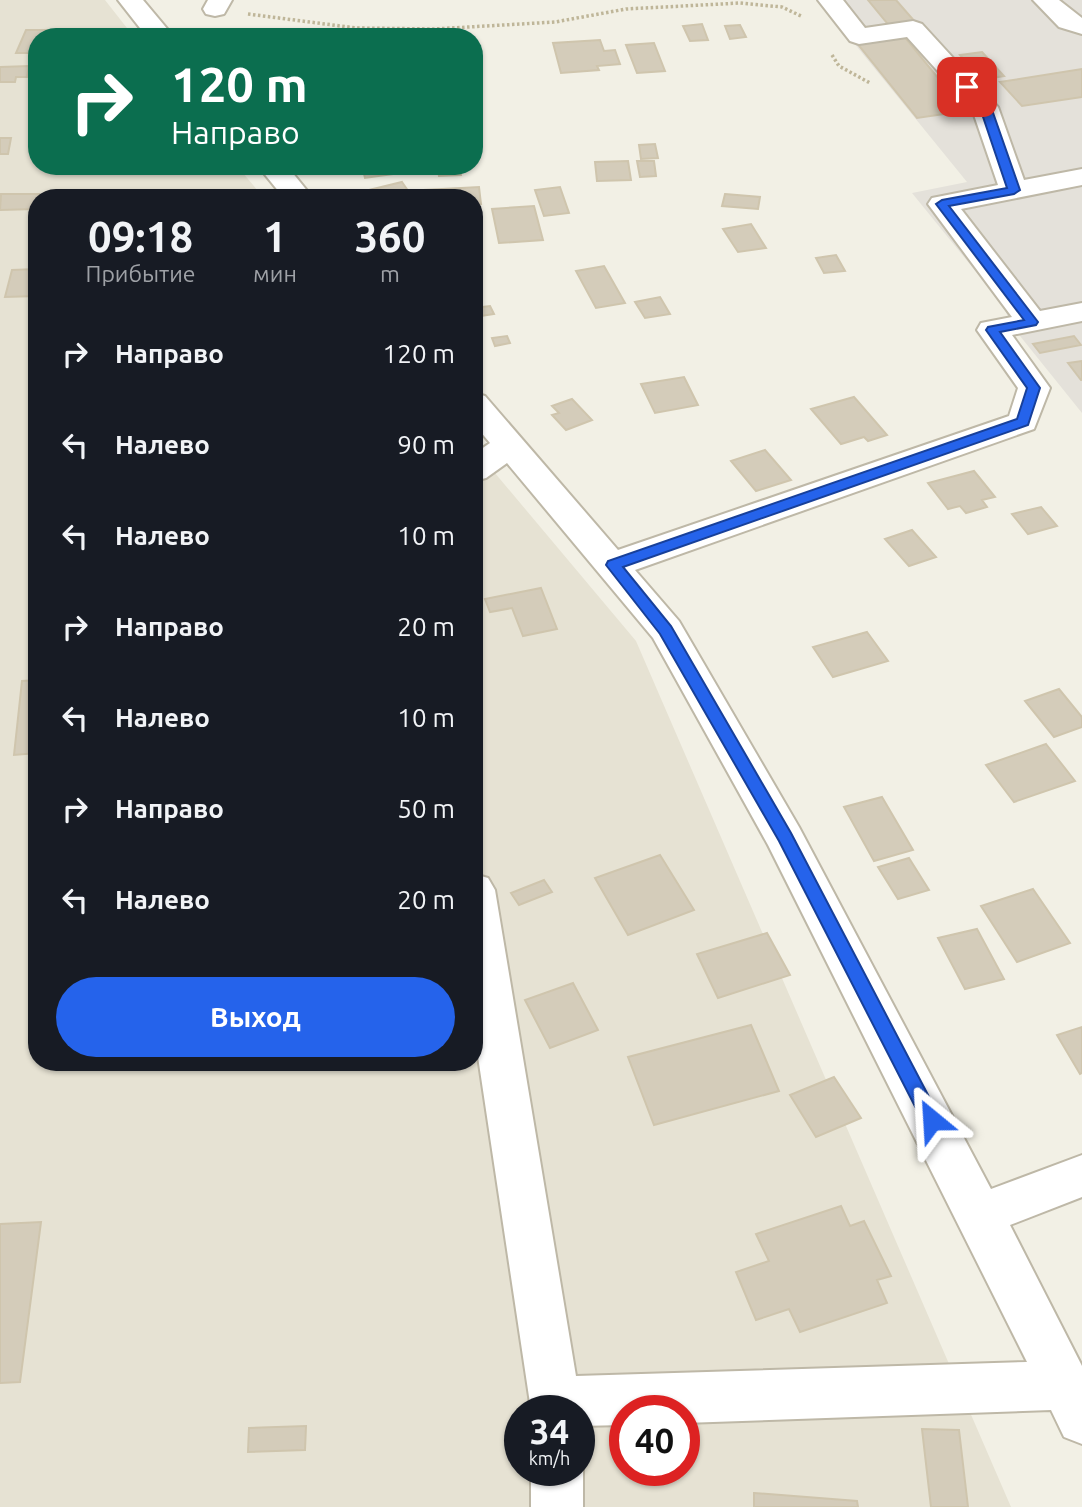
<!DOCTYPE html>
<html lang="ru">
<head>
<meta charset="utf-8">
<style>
  body { margin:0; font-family:Ubuntu,sans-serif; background:#20242c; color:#f1f3f6; height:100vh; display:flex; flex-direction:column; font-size:26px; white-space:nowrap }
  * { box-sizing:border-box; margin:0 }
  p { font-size:23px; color:#9ea1a6 }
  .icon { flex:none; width:38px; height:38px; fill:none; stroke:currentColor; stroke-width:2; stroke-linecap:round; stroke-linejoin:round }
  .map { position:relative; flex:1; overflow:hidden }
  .side { position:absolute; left:28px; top:189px; width:455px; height:882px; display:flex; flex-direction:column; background:#171b24; border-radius:28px; box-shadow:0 2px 5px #0004 }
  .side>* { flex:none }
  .hud { position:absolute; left:28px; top:28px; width:455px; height:147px; border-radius:28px; box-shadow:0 2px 5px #0004; background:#0b6e4f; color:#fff; overflow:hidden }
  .speed { position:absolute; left:504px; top:1395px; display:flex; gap:14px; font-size:35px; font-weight:700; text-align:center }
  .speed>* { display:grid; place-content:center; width:91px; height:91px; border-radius:50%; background:#171b24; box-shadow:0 2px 5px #0004; line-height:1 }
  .speed small { font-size:18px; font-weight:400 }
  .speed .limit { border:10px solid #d22; background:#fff; color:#111 }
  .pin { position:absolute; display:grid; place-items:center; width:60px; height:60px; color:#fff; margin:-30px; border-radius:14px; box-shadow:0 4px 10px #0006 }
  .me { position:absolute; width:77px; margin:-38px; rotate:333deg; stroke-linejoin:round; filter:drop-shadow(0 0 5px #0008) }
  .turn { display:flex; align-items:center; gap:24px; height:147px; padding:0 28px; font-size:32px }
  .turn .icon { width:91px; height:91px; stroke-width:2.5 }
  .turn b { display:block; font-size:49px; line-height:60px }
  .eta { display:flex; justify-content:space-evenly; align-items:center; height:119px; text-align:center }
  .eta b { font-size:42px; font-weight:700; line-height:49px }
  .button { display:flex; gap:14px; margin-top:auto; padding:14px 28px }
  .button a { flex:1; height:80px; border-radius:42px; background:#2563eb; color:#fff; font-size:28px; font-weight:700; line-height:80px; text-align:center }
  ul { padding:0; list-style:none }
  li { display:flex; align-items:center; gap:21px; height:91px; padding:0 28px }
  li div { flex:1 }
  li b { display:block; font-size:26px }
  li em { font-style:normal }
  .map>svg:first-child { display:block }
  .residential { fill:#e6e2d3; fill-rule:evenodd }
  .industrial { fill:#e4e1da }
  .building { fill:#d4ccba; stroke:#cfc5ad; stroke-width:2 }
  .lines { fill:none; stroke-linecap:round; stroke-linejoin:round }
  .minor-casing { stroke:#beb8a7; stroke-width:4 }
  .path { stroke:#bfb699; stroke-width:3.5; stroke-dasharray:2.5 2.5; stroke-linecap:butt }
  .minor { fill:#fff; fill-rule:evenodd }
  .route { fill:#2563eb; stroke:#184099; stroke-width:2 }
</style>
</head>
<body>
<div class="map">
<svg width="1082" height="1507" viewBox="0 0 1082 1507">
  <rect width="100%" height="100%" fill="#f2f0e5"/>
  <path class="residential" d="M0,0H105L134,37H37V166H237L264,198H37V1062H474V448L636,641L1011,1507H0ZM520,1410H579V1470H520ZM625,1410H684V1470H625Z"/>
  <path class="industrial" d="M819,0H1082V413L1012,326L1003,305L912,193L967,182Z"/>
  <path class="building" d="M868,0H896L917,24L891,28Z
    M702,24L708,40L690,41L683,26Z
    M740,25L746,37L730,39L725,26Z
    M26,30H89L87,37H37V53H16Z
    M903,35L965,111L917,118L856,42Z
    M600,40L604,51L615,50L620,64L597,66L599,70L561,73L553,43Z
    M654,43L665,71L637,73L626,45Z
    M982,52L1004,76L981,80L960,55Z
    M29,66L27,77H16L15,82H0V67Z
    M1082,69V97L1022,106L1000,82Z
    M0,138H11L8,154H0Z
    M655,144L658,158L641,159L639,145Z
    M628,161L631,180L597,181L595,162Z
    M637,161H654L656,176L640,177Z
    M362,166H399L401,173L365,178Z
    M437,166H460L461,175L439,176Z
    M402,182L413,198H360L357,193Z
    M479,187L481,204H474V198H424V190Z
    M560,187L569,213L544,216L535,190Z
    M1,194H39L35,209L0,210Z
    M725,194L760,197L758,209L722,206Z
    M534,206L543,240L499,243L492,209Z
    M751,224L766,248L738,252L723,229Z
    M836,255L845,271L824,273L816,258Z
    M604,266L625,303L596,308L576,271Z
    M37,269V296L5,297L12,270Z
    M660,297L670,314L645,318L635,302Z
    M490,306L494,314L474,317V308Z
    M507,336L510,343L495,346L492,338Z
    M1074,336L1081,345L1040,353L1033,344Z
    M1082,361V380H1081L1068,363Z
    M684,377L698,405L655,413L641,384Z
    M854,397L887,435L868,441L864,437L841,444L811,409Z
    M572,399L592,420L566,430L552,415L559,413L552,406Z
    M765,450L791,480L756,491L731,461Z
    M974,471L995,497L982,500L987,507L966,513L960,506L948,509L928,483Z
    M1041,507L1057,526L1028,534L1012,514Z
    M912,530L936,557L909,566L885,539Z
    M541,588L557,629L523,636L512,608L490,612L485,599Z
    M867,632L888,661L833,677L813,647Z
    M37,680V753L14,755L22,681Z
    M1059,689L1082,717V727L1054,737L1025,701Z
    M1046,744L1075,781L1014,802L986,765Z
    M882,797L913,850L874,861L844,807Z
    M660,855L694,910L628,935L595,878Z
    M909,858L929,890L898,899L878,867Z
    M544,880L552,892L519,905L511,893Z
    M1033,889L1070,943L1017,962L981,906Z
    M977,929L1004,979L965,989L938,938Z
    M767,933L790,975L718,998L697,954Z
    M573,983L598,1030L550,1048L525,1000Z
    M751,1025L779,1091L654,1125L628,1057Z
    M1082,1027V1073L1080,1074L1057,1035Z
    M834,1077L861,1118L816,1137L790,1095Z
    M841,1206L850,1226L864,1221L891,1276L877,1280L887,1303L800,1332L789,1309L756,1320L736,1272L769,1261L756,1234Z
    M41,1222L20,1382L0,1383V1224Z
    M306,1426L305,1450L248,1452L249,1428Z
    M922,1429L959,1430L968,1507H931Z
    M754,1493L857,1501L858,1507H754Z"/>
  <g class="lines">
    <g class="minor-casing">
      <path id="minor" d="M118,0H143L174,37H147Z
        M208,0H232L224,14L215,16L206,14L203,9Z
        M818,0H843L865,28L913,21L922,24L998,107L1024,180L1082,169V185L961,209L1040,311L1082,303V321L1012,335L1050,388L1034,429L635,570L679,621L799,827L991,1189L1082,1155V1197L1010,1225L1082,1366V1444L1064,1437L1051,1410L684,1423V1410H625V1425L579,1426V1410H531L474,1030V874L488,878L495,890L576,1376L1027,1362L768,845L653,638L507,463L486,478L474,481V454L490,443L474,424V393L485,396L618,550L1009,416L1018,388L977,330L981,323L1012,317L928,204L932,198L998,185L972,109L907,37L859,44L850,41Z
        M1033,0H1059L1082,18V34L1059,27Z
        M258,166H287L313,198H284Z
        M579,1461L583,1470V1507H531V1470H579Z"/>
    </g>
    <path class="path" d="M248,14L356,28L434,29L555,22L626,9L740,3L782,7L801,16
      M832,55L839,66L870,83"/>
    <use href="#minor" class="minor"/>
  </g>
  <path class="route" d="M963,85H971L991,107L1020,190L1014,194L949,206L1038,322L1036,325L1000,332L1040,388L1028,425L623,567L671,626L791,833L938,1114L941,1120L938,1126L932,1129L925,1126L779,841L660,634L606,565L608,561L1017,419L1027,388L986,330L988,327L1024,320L936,204L942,200L1007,188L980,108L963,90Z"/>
</svg>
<div class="speed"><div>34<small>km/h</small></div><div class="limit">40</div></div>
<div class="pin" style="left:967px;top:87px;background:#d93025"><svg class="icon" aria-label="arrive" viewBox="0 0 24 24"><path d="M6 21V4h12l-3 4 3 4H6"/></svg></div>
<svg class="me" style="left:932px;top:1120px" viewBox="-20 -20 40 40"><path d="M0-17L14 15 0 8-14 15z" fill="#2563eb" stroke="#fff" stroke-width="4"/></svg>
<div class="hud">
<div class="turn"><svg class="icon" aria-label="right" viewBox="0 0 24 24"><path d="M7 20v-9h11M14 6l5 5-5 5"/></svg><div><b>120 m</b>Направо</div></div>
</div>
<section class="side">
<div class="eta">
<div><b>09:18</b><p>Прибытие</p></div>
<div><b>1</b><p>мин</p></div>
<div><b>360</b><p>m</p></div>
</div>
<ul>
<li><svg class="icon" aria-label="right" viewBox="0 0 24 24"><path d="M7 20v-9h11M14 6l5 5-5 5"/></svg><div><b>Направо</b></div><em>120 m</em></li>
<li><svg class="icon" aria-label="left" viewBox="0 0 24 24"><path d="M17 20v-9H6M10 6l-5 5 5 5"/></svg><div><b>Налево</b></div><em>90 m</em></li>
<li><svg class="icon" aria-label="left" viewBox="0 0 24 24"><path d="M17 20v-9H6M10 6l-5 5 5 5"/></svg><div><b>Налево</b></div><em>10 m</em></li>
<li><svg class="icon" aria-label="right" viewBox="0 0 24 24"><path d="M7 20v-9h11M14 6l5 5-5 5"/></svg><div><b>Направо</b></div><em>20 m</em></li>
<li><svg class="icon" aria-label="left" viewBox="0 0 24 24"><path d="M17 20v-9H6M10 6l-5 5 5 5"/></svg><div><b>Налево</b></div><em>10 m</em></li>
<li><svg class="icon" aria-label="right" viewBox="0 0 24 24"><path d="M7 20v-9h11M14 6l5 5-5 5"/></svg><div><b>Направо</b></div><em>50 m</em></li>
<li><svg class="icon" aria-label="left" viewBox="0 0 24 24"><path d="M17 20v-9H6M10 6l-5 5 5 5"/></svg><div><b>Налево</b></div><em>20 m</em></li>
</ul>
<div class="button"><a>Выход</a></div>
</section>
</div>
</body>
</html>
